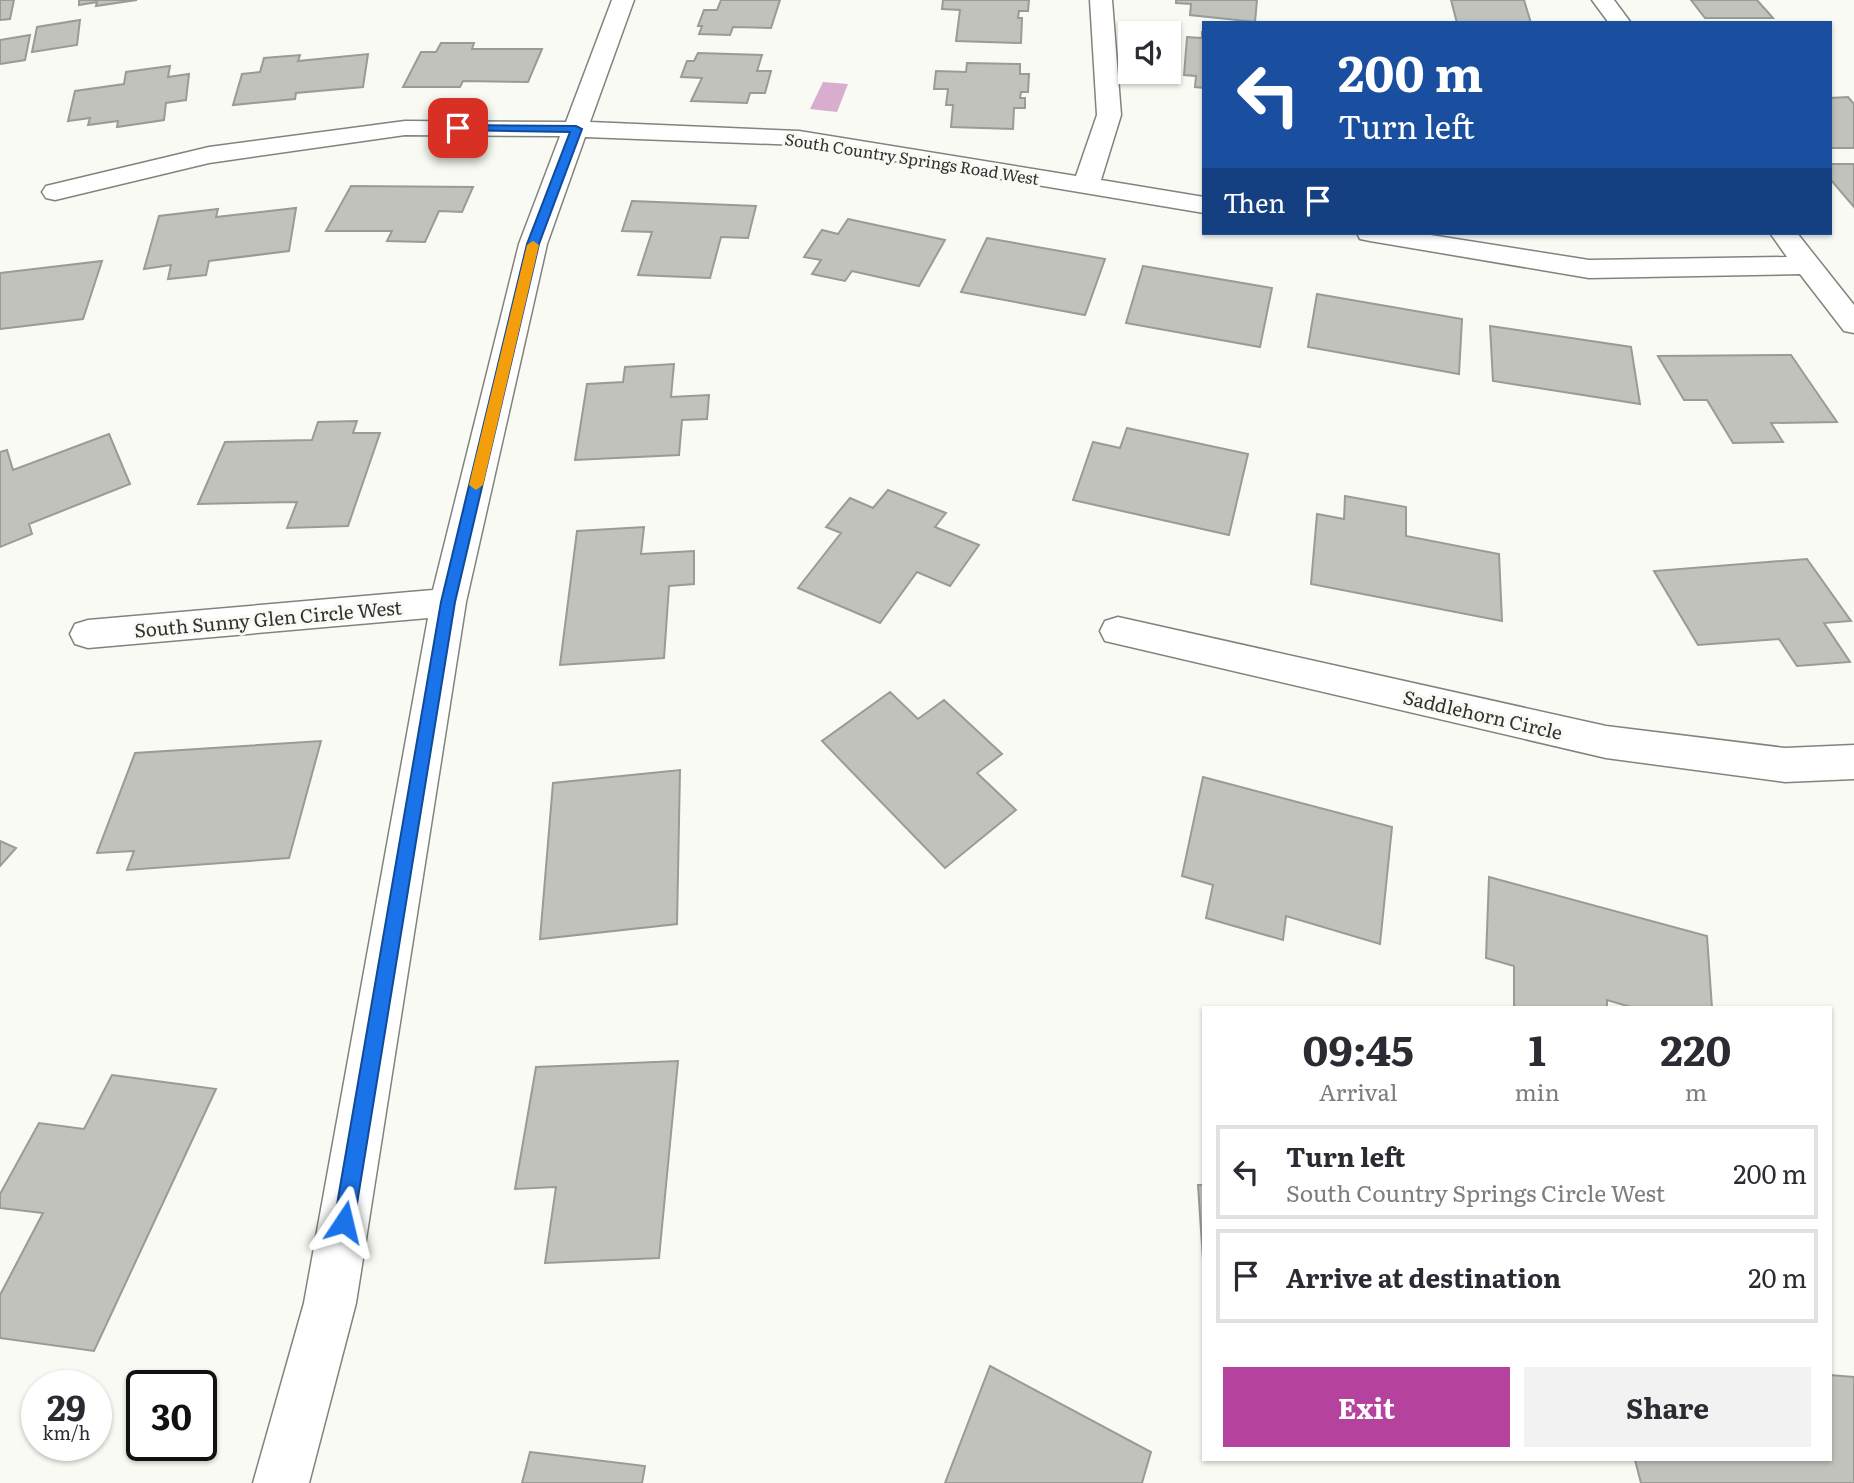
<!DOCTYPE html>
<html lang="en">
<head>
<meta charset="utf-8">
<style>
  body { margin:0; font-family:Literata,serif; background:#f2f2f3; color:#2b2b33; height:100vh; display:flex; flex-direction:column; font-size:26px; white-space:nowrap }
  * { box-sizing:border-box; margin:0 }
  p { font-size:23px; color:#7c7c81 }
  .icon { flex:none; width:38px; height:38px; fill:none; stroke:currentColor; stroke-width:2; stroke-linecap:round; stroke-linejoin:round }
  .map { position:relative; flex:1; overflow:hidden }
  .sheet { position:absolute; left:1202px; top:1006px; width:630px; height:455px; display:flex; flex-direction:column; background:#fff; border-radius:0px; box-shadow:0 2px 5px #0004 }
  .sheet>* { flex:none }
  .banner { position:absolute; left:1202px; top:21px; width:630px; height:214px; border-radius:0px; box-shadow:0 2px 5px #0004; background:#1a4fa0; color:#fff; overflow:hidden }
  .controls { position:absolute; left:1118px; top:21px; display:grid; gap:14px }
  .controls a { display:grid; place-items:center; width:63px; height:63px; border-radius:0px; background:#fff; box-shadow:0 2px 5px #0004; font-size:35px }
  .speed { position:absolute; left:21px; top:1370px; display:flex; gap:14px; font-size:35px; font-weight:700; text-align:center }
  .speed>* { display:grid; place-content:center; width:91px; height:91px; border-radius:50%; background:#fff; box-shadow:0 2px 5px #0004; line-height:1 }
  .speed small { font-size:18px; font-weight:400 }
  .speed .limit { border:4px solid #111; border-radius:10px; background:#fff; color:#111 }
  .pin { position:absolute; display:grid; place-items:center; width:60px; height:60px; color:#fff; margin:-30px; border-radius:14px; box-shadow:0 4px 10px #0006 }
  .me { position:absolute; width:77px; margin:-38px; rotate:10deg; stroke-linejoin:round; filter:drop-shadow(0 0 5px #0008) }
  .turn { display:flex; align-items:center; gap:24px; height:147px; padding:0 21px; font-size:32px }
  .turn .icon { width:91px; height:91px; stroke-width:2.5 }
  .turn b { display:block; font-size:49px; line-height:60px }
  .then { display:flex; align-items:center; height:66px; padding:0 21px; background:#0003; gap:14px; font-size:26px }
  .eta { display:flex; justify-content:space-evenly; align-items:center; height:119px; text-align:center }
  .eta b { font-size:42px; font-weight:700; line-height:49px }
  .primary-button { display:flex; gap:14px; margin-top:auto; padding:14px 21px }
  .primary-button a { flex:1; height:80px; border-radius:0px; background:#b5439e; color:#fff; font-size:28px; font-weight:700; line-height:80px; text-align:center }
  .primary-button a+a { background:#f2f2f3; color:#2b2b33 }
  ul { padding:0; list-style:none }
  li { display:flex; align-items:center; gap:21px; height:94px; margin:0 14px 10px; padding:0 7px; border:4px solid #e1e1e2; border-radius:0px }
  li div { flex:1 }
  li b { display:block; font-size:26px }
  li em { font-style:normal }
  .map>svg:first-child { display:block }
  .water { fill:#d9adcd }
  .building { fill:#c1c2bc; stroke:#999b95; stroke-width:2 }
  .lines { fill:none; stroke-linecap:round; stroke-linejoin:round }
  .minor-casing { stroke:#81837d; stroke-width:3 }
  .minor { fill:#fff; fill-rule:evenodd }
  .route { fill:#1a73e8; stroke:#114b97; stroke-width:2 }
  .slow { fill:#f59e0b }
  .labels { text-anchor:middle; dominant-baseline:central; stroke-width:6; stroke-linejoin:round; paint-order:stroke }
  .far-street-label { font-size:16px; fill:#323330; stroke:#f8faf3 }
  .street-label { font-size:19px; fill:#323330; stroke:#f8faf3 }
</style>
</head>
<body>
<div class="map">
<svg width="1854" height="1483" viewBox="0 0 1854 1483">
  <rect width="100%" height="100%" fill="#f8faf3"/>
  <path class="water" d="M823,82L848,84L837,112L810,109Z"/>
  <path class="building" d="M0,0H14L10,19L0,20Z
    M79,0H137L96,6L97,2L79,5Z
    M721,0H780L771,28L733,27L730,35L699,34L702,26H698L704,10H717Z
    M943,0H1029L1028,11H1019L1018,18H1022L1021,43L956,41L960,10L942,9Z
    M1176,0H1257L1255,22L1190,15L1191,4L1176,3Z
    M1451,0H1524L1531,23H1457Z
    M1691,0H1757L1773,18H1705Z
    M80,20L77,45L32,52L37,27Z
    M1202,32H1204V88L1195,87L1196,76L1184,75L1187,37L1202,38Z
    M30,35L25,60L0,64V40Z
    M441,43H474L472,49H542L528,82L463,81L460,87H403L421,52H436Z
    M698,53L762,55L757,71H771L765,93H750L747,103L691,101L702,78L681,77L687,61H694Z
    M368,54L363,87L296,93L295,99L233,105L242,74L260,72L264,58L300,55L298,61Z
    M967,63L1020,64V74H1029L1028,92H1021L1020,98H1025V108H1014L1013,129L951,127L953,105H946L948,89H934L936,71L966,72Z
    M170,66L168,77L189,74L186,100L166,103L164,120L117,127L118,121L88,125L90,118L68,121L75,91L124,84L126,72Z
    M1848,97L1854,104V148H1830V98Z
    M1830,164H1854V207L1830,179Z
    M351,186L473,187L462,212L439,211L425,242L387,241L392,231H326Z
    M632,201L756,206L748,238L721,237L710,278L638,275L652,232L622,231Z
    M296,208L289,251L209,261L206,275L168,279L171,265L144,269L159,216L218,209L216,217Z
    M848,219L945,240L919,286L852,271L845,281L812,274L821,260L804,257L822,230L838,234Z
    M987,238L1105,259L1085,315L961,292Z
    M102,261L83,319L0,329V273Z
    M1143,266L1272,288L1260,347L1126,323Z
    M1317,294L1462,319L1459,374L1308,347Z
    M1490,326L1631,347L1640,404L1493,381Z
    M1791,355L1837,422L1771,423L1783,442L1733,443L1707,400H1684L1658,356Z
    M674,364L671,397L709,395L707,419L682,420L679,455L575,460L587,384L623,382L625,367Z
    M357,421L353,433H380L348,526L287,528L297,502L198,504L225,442L312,440L318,422Z
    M1127,428L1248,454L1229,535L1073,500L1093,442L1120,448Z
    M109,434L130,484L29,524L32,534L0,547V452L7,450L13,470Z
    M888,490L946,513L935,527L979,545L950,586L917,572L880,623L798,588L841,533L826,527L850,498L873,508Z
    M1345,496L1406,507V536L1499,554L1502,621L1311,584L1317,514L1344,519Z
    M644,527L641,554L694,551V584L669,586L664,658L560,665L577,531Z
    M1807,559L1851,621L1824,623L1850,662L1797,666L1779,639L1698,645L1654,571Z
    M890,692L918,719L944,700L1002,754L977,773L1016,810L945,868L822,741Z
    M321,741L289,858L127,870L134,851L97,853L135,753Z
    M680,770L677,924L540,939L553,783Z
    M1203,777L1392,827L1380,944L1286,916L1283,940L1206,918L1213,885L1182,876Z
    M0,841L16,848L0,866Z
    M1489,877L1707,936L1712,1008H1634L1607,1000V1008H1514V966L1486,958Z
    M678,1061L659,1258L545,1263L556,1187L515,1189L536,1067Z
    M112,1075L216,1089L94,1351L0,1338V1295L43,1213L0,1208V1194L39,1123L84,1129Z
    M1198,1185H1204V1275Z
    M990,1366L1151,1452L1142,1483H945Z
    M1830,1375L1854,1377V1483H1641L1635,1460H1830Z
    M530,1452L645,1466L642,1483H522Z"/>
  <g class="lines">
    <g class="minor-casing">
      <path id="minor" d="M612,0H634L590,122L799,131L1076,176L1097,115L1090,0H1112L1121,115L1101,180L1204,197V213L799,145L585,137L547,244L466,602L356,1303L309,1483H253L304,1303L428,618L88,648L75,644L70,634L75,624L88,620L433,590L519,244L560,136L405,135L209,163L55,200L46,198L42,192L46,186L209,147L405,121L566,122Z
        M1592,0H1614L1631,23H1609Z
        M1357,233H1418L1589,260L1787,257L1770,233H1797L1854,305V333L1844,331L1800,274L1589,278L1370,241L1360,239Z
        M1118,617L1606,726L1785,748L1854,745V779L1785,782L1606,758L1105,641L1100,631L1105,621Z"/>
    </g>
    <use href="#minor" class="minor"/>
  </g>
  <path class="route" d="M458,125L576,126L582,129L539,244L455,602L354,1222L351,1229L344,1232L337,1229L334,1222L441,602L527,244L570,132L454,130L453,128Z"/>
  <path class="slow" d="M533,241L539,245L483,485L476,490L469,485L527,245Z"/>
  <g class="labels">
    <g class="far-street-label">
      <text transform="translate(912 158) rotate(9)">South Country Springs Road West</text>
    </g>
    <g class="street-label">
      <text transform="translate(268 618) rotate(-5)">South Sunny Glen Circle West</text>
      <text transform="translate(1483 714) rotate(13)">Saddlehorn Circle</text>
    </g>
  </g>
</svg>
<div class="controls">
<a><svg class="icon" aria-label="sound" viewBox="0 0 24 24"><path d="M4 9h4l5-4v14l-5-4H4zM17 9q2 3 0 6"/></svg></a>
</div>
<div class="speed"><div>29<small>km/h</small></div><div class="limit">30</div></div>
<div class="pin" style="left:458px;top:128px;background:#d93025"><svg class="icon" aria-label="arrive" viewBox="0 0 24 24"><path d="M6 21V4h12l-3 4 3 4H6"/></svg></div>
<svg class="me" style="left:344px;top:1222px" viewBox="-20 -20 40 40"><path d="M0-17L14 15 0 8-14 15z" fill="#1a73e8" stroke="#fff" stroke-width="4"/></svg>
<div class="banner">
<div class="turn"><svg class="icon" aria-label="left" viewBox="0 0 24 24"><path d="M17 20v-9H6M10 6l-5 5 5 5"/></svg><div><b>200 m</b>Turn left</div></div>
<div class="then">Then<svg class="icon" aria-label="arrive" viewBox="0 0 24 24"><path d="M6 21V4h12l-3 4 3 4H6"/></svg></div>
</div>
<section class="sheet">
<div class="eta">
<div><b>09:45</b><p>Arrival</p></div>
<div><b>1</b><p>min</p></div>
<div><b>220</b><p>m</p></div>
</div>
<ul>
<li><svg class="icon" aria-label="left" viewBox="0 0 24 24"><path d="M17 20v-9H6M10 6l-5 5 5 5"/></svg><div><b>Turn left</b><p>South Country Springs Circle West</p></div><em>200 m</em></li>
<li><svg class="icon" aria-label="arrive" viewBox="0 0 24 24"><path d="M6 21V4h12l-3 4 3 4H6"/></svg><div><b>Arrive at destination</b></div><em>20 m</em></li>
</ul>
<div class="primary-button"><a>Exit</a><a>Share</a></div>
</section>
</div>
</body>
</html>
